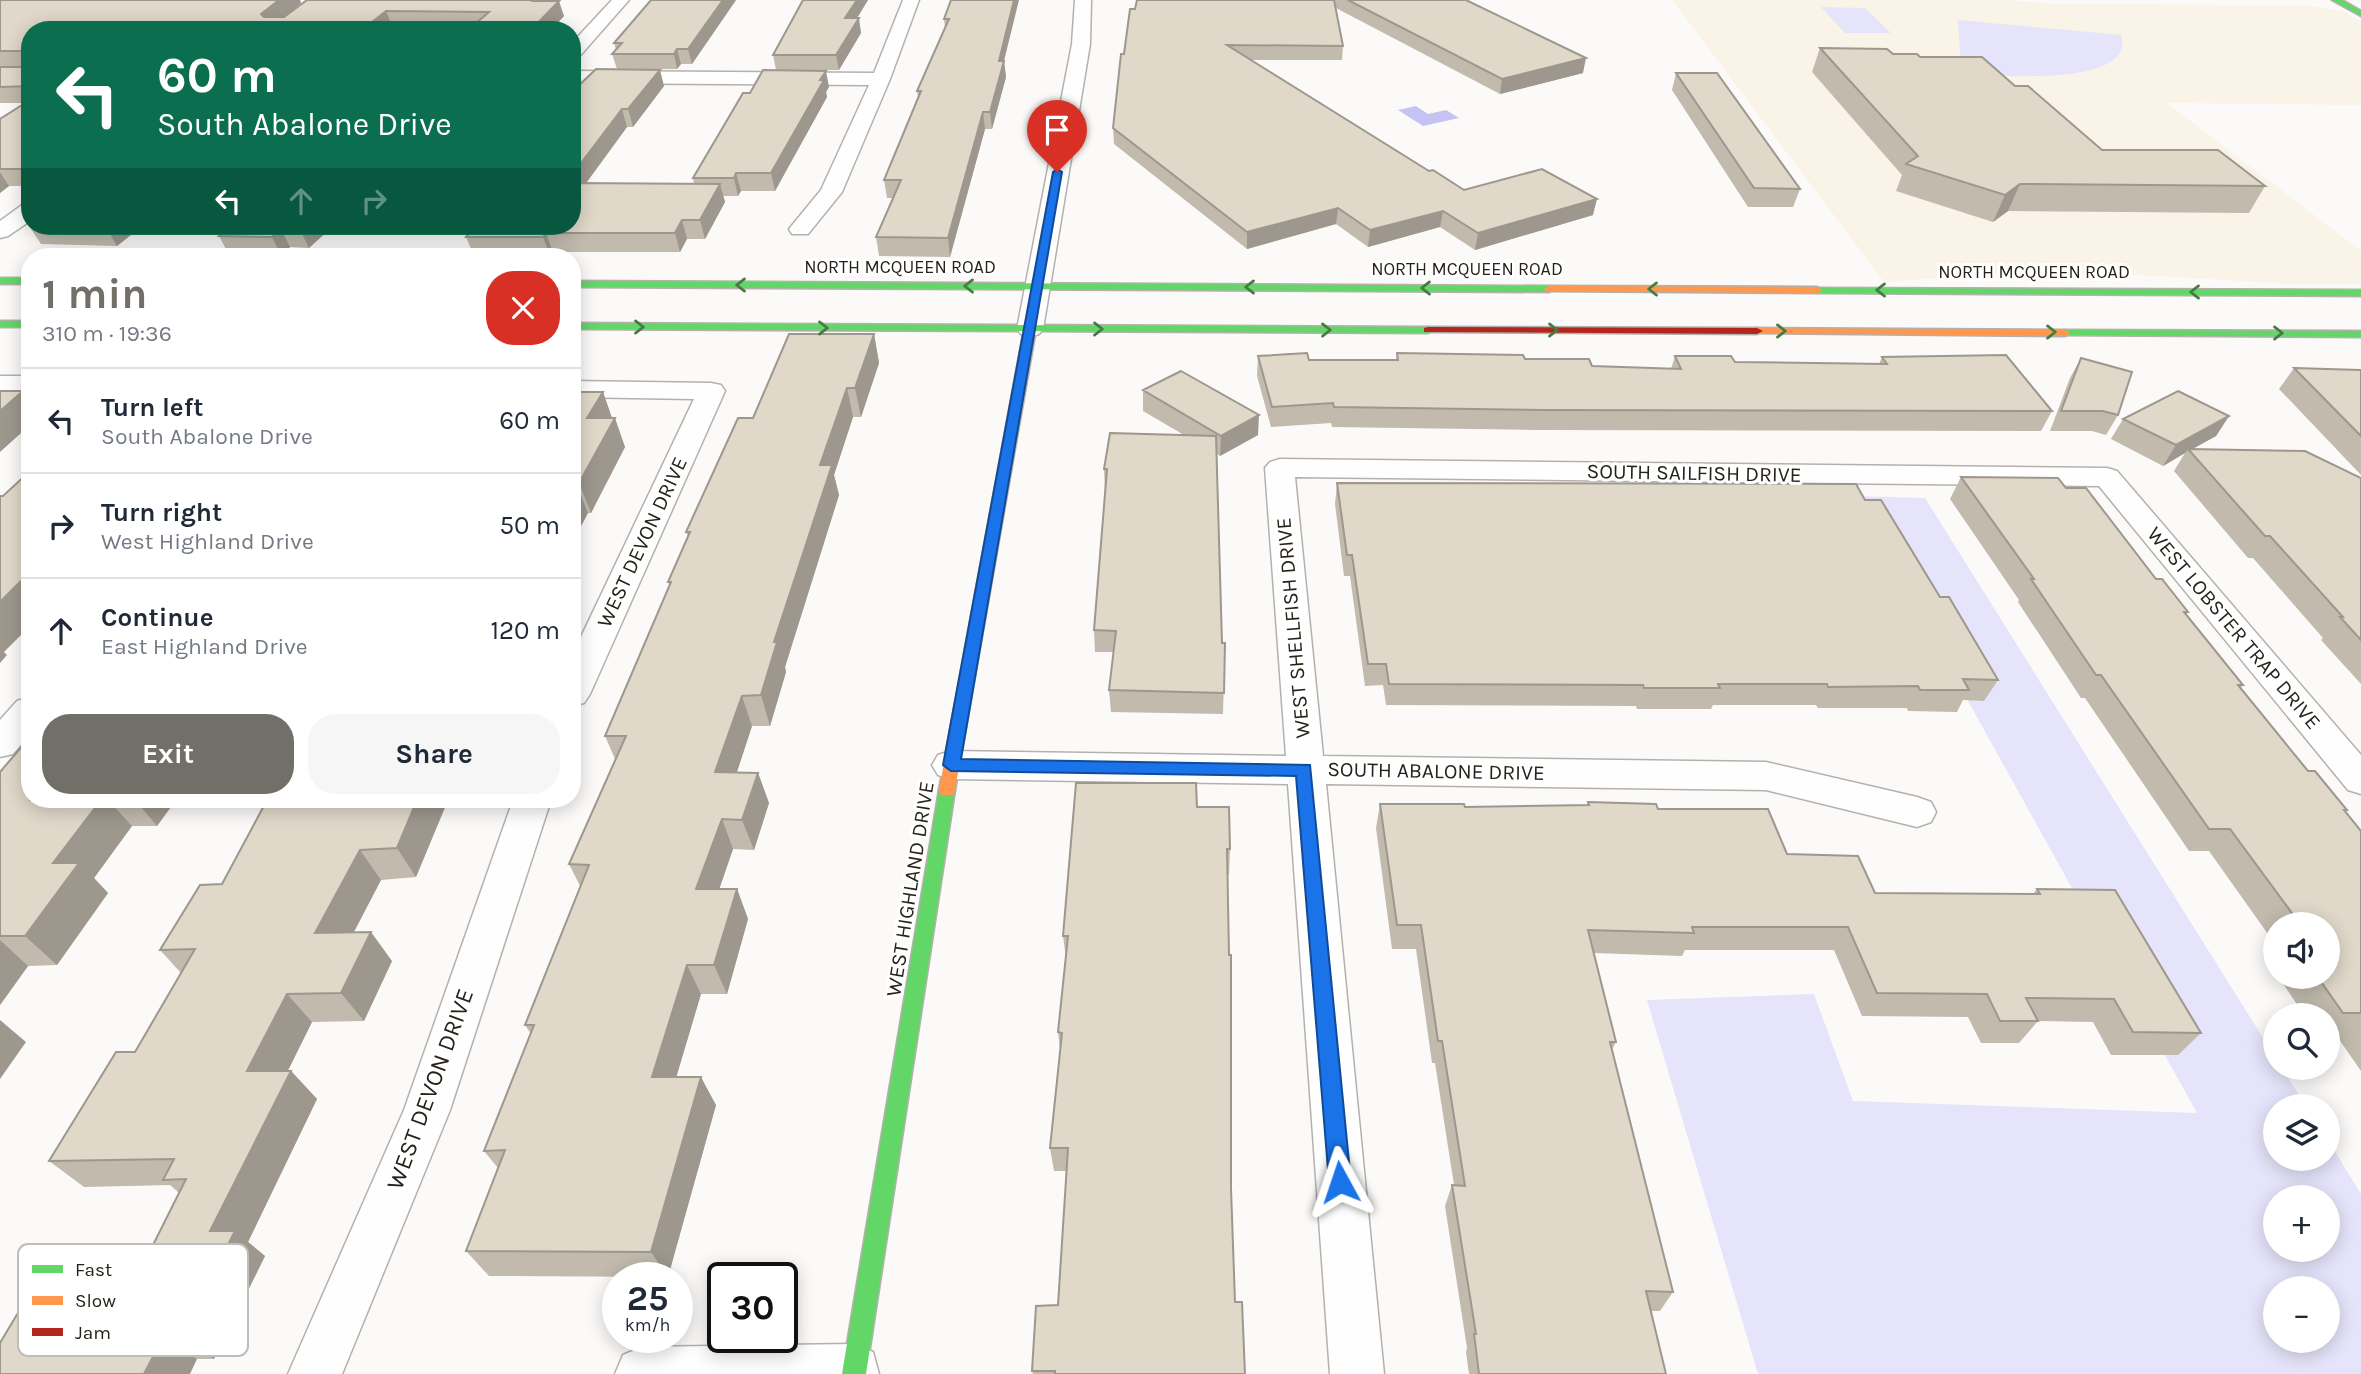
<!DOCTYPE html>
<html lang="en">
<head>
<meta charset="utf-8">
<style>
  body { margin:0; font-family:Karla,sans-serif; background:#f6f6f7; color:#1f2937; height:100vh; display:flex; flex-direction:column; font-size:26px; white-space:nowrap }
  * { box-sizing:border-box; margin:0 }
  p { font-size:23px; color:#747a83 }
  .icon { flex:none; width:38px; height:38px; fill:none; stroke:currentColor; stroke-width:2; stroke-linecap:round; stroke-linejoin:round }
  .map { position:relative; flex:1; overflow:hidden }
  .side { position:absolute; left:21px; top:248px; width:560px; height:560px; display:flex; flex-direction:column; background:#fff; border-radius:28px; box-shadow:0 4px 18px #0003 }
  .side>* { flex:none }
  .banner { position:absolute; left:21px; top:21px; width:560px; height:214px; border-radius:28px; box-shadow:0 4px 18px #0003; background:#0b6e4f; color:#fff; overflow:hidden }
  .controls { position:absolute; left:2263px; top:912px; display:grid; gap:14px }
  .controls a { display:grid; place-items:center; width:77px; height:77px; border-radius:50%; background:#fff; box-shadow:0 4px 18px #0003; font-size:35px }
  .speed { position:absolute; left:602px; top:1262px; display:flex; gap:14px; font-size:35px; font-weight:700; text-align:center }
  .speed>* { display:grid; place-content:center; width:91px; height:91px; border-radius:50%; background:#fff; box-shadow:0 4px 18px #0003; line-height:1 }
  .speed small { font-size:18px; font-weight:400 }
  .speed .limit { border:4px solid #111; border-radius:10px; background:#fff; color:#111 }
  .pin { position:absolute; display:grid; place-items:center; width:60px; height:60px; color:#fff; margin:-72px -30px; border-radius:50% 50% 50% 0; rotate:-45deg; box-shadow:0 0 7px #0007 }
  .pin .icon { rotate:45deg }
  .me { position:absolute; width:77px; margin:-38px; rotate:355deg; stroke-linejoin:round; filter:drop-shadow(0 0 5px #0008) }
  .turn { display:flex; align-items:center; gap:24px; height:147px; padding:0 21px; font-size:32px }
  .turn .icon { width:91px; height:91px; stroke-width:2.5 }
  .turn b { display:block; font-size:49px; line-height:60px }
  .lanes { display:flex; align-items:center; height:66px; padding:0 21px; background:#0003; justify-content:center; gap:35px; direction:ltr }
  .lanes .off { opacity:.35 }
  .round { display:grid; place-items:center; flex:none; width:74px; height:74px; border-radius:28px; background:#f6f6f7 }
  .summary { display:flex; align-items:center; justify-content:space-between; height:119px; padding:0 21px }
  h1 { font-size:42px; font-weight:700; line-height:52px; color:#726e68 }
  .cta { display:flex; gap:14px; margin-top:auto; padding:14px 21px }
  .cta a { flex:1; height:80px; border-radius:28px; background:#726e68; color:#fff; font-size:28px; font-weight:700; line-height:80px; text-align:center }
  .cta a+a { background:#f6f6f7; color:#1f2937 }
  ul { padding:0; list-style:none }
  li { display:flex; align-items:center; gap:21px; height:105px; padding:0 21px; border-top:2px solid #e0e1e3 }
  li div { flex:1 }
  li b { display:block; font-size:26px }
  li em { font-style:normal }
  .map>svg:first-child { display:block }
  .built { fill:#f9f3e8 }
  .green { fill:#e5e4fa; fill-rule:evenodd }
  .water { fill:#c6c3f4 }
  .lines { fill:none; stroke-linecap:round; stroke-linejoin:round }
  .street-casing { stroke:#b4b1ad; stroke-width:3 }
  .fast-casing { stroke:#b4b1ad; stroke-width:3 }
  .slow-casing { stroke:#b4b1ad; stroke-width:3 }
  .jam-casing { stroke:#b4b1ad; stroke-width:3 }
  .street { fill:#fffefe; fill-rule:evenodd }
  .fast { fill:#63d668; fill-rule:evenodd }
  .slow { fill:#ff974d; fill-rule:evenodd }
  .jam { fill:#b3261e; fill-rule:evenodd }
  .wall { fill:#c1baad }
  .shaded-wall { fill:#9d978d }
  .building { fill:#e0d8c9; stroke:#9d978d; stroke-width:2 }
  .oneway { stroke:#457c42 }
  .route { fill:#1a73e8; stroke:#114b97; stroke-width:2 }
  .labels { text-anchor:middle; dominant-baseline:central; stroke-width:6; stroke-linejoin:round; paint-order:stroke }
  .far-street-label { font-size:18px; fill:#27231b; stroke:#fff }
  .street-label { font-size:21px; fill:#27231b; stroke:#fff }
  .near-street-label { font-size:24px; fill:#27231b; stroke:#fff }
  .key { fill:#fff; stroke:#bebdbb; stroke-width:2 }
  .key-label { font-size:19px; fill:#27231b }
</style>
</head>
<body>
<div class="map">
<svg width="2361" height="1374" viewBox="0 0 2361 1374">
  <rect width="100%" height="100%" fill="#fcfaf8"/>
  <path class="built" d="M1672,0H2007L2056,4L2304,5L2343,11L2361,22V105L2167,103L2361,251V284H2292L2139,275L1989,274L1884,282Z"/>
  <path class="green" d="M1821,7L1865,8L1891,33H1845Z
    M1958,20L2121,35C2138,88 1990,76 1961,73Z
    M1854,496L1925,498L2275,1057V1068H2282L2306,1106H2275V1158H2328V1140L2361,1194V1374H1758L1647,1000L1814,994L1853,1101L2197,1113ZM2275,1197H2328V1250H2275ZM2275,1288H2328V1340H2275Z"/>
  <path class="water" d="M1416,106L1428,114L1446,110L1459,118L1423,126L1398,110Z"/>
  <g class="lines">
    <g class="street-casing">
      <path id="street" d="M612,0H629L578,58L572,59V43Z
        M903,0H919L890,79L842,192L808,234H792L789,229L821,190L869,85L572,83V71L874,73Z
        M1075,0H1091L1090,44L1043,329L1039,334L1030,337L1021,334L1017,329L1072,44Z
        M30,203V221L8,236L0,238V221L22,205Z
        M0,376H30V392H0Z
        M572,381L711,383L721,385L725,391L590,694L584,703L572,706V656L694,399L572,397Z
        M1280,459L2107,468L2117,471L2361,755V794L2348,790L2099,486L1295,477L1323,756L1766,762L1917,797L1931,802L1936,812L1931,822L1917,827L1766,790L1326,784L1384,1374H1330L1288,784L951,779L938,775L932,765L938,755L951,751L1286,756L1265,468L1270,462Z
        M30,697V734L13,754L0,757V720L17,701Z
        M513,800H551L450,1110L342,1374H288L404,1110Z
        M854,1344L873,1352L879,1374H615L623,1355L642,1347Z"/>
    </g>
    <g class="fast-casing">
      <path id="fast" d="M2332,0H2342L2361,11V16Z
        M0,278H30V284H0Z
        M572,281L1549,286L1554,289L1549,292L572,287Z
        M1813,288L2361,290V296L1817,293L1811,290Z
        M0,321H30V327H0Z
        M572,323L1428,327L1434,330L1428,333L572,329Z
        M2065,330L2361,331V337L2061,335V331Z
        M947,784L953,785L955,790L866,1374H842L939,790L941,785Z"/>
    </g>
    <g class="slow-casing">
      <path id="slow" d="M1549,286L1817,287L1823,290L1817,293L1545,291L1544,289Z
        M1030,326L1036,329L955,790L953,795H941L939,790L1024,329Z
        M1757,328L2065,330L2071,333L2065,336L1753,333V329Z"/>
    </g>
    <g class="jam-casing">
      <path id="jam" d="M1428,327L1757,328L1763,331L1757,334L1424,332V328Z"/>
    </g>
    <use href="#street" class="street"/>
    <use href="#fast" class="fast"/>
    <use href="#slow" class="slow"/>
    <use href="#jam" class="jam"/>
  </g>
  <path class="wall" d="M0,0H300L301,3L284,17L307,0H553L552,1L564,16L551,30H468L471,27L392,26L30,30V186H9L0,193V119L25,103H0Z
    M736,0L692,64H681L677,69H617L612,54L616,50L614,43Z
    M803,0H868L857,18L861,33L839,70H776L773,55Z
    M951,0L1004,61L1006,77L992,129H985L950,257L879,256L876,237L893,198H887L884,180L918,97L917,91L945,28L944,19Z
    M1137,0H1466L1583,73L1500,94L1336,8L1343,46L1342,60H1250L1429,171L1464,190L1593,215L1475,250L1440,227L1368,247L1336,224L1247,249L1114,144L1113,128L1124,54L1135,9Z
    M1820,48L1920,57L2015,86L2102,150L2265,186L2249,213L2008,211L1993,222L1896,191L1902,175L1812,72Z
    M1676,73L1800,189L1793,207H1748L1672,90Z
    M664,86L633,127H627L586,183L694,184L693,178L829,87L826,92L827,97L775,191H741L738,196H723L725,202L705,239H687L680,252H553L550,256H474L466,237L572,226V92Z
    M29,226H142L117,246L41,244Z
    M231,226H333L309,248L290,247L281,256L229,255L219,236Z
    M874,334L879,363L861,417H853L834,475L839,495L785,667L786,672L770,726H752L737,772L758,773L769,803L754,850L733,849L719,889H737L748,919L727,994H701L676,1077L716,1105L668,1277L489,1276L466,1251L498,1168L484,1151L531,1034L525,1025L580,886L569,864L615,759L605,736L670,586L668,582L688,537L686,532L753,418Z
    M1397,353L1525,359L1592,366L1671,369L1675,356L1735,362L1879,364L1882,357L2052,411L2041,431L1537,430L1332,427L1331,423L1271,427L1257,376L1258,356L1309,360H1396Z
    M2081,358L2118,415L2106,435L2092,431H2050L2070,378Z
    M2294,368L2361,370V475L2279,389Z
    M1143,390L1258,435L1220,456L1217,454L1222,643H1225L1223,714L1111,712L1109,690L1114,652H1095L1094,630L1105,490L1104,469L1184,435L1143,411Z
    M572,392H603L612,418L625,447L591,513H588L572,543Z
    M2229,416L2216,436L2192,449L2361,478V684L2321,640L2323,638L2253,558H2248L2174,471L2185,453L2163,466L2111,439L2123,419Z
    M1961,477L2066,488L2188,612L2186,615L2243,685L2240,689L2308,771L2347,810L2345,812L2361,831V1071L2336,1035H2328V1015H2304L2278,976H2328V924H2275V972L2263,955L2275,944L2209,851H2189L2085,698H2081L2018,602L2019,600L1950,499Z
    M1337,483L1865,500L1940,597L1998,680L1984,701L1963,700L1957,712L1908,711L1907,708H1818L1816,705H1713L1711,709H1637L1636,706L1386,705L1383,685L1365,686L1350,576H1344L1335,504Z
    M0,772L30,800H176L157,826H132L94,878L108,893L57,965L28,966L0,1005Z
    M448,800L416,877L381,880L354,932L392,961L364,1021L312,1022L287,1071H291L317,1099L248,1242L265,1256L214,1359H197L0,1374L151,1249L179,1193L170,1185L84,1187L49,1161L135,1052L181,973L160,950L222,884Z
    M1588,802L1658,809L1787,854L1875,893L2033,894L2037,889L2201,1033L2178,1055H2111L2093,1022L2038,1021L2019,1043H1981L1968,1017L1862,1016L1834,950H1685L1682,956L1594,953L1616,1042L1612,1050L1673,1292L1660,1311H1651L1666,1374H1469L1466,1352L1467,1348L1445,1206L1452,1185H1454L1435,1063H1432L1416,949H1392L1376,828L1380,804L1465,807L1587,805Z
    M1197,807L1230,849L1229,875H1227L1231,1188L1235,1302L1245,1374H1033L1032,1371L1058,1305L1067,1171H1054L1050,1148L1060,1050L1058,1032L1066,958L1063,936Z"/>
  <path class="shaded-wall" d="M279,0H300L301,3L268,30L261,14Z
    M723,0H736L692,64L688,49Z
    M857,0H868L848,33L845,18Z
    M1014,0H1019L1004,61L1006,77L992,129L990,112L999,61Z
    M559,1L564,16L551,30H531Z
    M386,11L392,26L388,30H362Z
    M859,18L861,33L839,70L836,55Z
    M677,49L681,64L677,69L674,54Z
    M1586,58L1583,73L1500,94L1502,79Z
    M660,70L664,86L633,127L628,109Z
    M826,71L829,87L826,92L827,97L775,191L771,173Z
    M622,109L627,127L573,201L572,175Z
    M983,112L985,129L950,257L948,238Z
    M0,172L9,186L0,193Z
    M736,173L741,191L738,196L734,178Z
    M720,184L725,202L705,239L700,220Z
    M2020,184L2008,211L1993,222L2005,195Z
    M1597,199L1593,215L1475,250L1478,233Z
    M1338,208L1336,224L1247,249V232Z
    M1443,211L1440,227L1368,247L1370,230Z
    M682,220L687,239L680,252L675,233Z
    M108,226H142L117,246L106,227Z
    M305,226H333L309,248L300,230Z
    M281,229L290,247L281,256L272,237Z
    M546,233L553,252L550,256L543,237Z
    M874,334L879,363L861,417L855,388Z
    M847,388L853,417L834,475L839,495L785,667L786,672L770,726L761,695L820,465Z
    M23,391L30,401V425L0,452V411Z
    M603,392L613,421L615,418L625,447L591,513L579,483L587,418Z
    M1259,415L1258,435L1220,456L1221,436Z
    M2229,416L2216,436L2189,451L2188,449L2185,453L2163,466L2176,445Z
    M576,483L588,513L572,543V490Z
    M30,572V626L4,652L7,655L0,663V602Z
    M742,696L752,726L727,802L715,772Z
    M758,773L769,803L754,850L742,820Z
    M101,800H108L132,826L94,878L108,893L57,965L25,936L53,863Z
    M135,800H176L157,826Z
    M417,800H448L416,877L397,848Z
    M722,819L733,849L709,919L696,889Z
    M360,850L381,880L338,962L315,933Z
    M737,889L748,919L727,994L714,965Z
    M371,932L392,961L364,1021L341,993Z
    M0,940L28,966L0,1005Z
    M687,965L701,994L668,1105L652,1077Z
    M287,994L312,1022L274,1099L247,1071Z
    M0,1020L26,1042L0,1079Z
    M291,1071L317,1099L248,1242L265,1256L214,1359L181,1337L210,1231Z
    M701,1077L716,1105L668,1277L651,1252Z
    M163,1337L197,1359L190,1374H144Z"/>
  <path class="building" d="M0,0H279L261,14L264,17H284L307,0H533L531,1H559L531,30H468L489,12L386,11L362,30H30V86L0,87V67H22V51H0Z
    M651,0H723L688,49H677L674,54H612L622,43H614Z
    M803,0H857L845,18H859L836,55H773Z
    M951,0H1014L999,61H1004L990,112H983L948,238L876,237L901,180H884L921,91H917L949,19H944Z
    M1137,0H1334L1343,46L1227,45L1429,171L1433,170L1464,190L1542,169L1597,199L1478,233L1443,211L1370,230L1338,208L1247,232L1113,128L1121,54H1124L1130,9H1135Z
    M1348,0H1466L1586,58L1502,79Z
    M1820,48L1887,49L1893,54H1917L1920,57H1982L2015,86H2028L2102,150H2218L2265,186L2020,184L2005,195L1906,164L1918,156Z
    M596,69L660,70L628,109H622L572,175V92Z
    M763,70L826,71L820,80H824L771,173H736L734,178H693L743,93H750Z
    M1676,73H1717L1800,189L1754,188Z
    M30,100V169H0V119Z
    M572,183L720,184L700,220H682L675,233H546L543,237H466L475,226H572Z
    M29,226H108L106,227Z
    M231,226H305L300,230L281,229L272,237L219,236Z
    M789,334H874L855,388H847L820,465H832L774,642H777L761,695L742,696L715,772L758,773L742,820L722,819L696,889H737L714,965H687L652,1077H701L651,1252L466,1251L505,1150L484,1151L534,1025H525L589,865L569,864L626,736H605L671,582H668L690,532H686L738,418H753Z
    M1307,353L1309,360H1398L1397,353L1523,355L1525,359H1589L1592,366L1681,369L1675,356H1731L1735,362L1887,364L1882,357L2006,355L2052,411L1542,410L1334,407L1333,403L1272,407L1258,356Z
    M2081,358L2132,372L2118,415L2103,411H2061Z
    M2294,368L2361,370V436Z
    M1181,371L1259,415L1221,436L1143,390Z
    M0,391H23L0,411Z
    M2178,391L2229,416L2176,445L2123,419Z
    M572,392H603L587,418H615L579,483H576L572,490Z
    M1110,433L1216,436L1222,643H1225L1224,693L1109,690L1116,631L1094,630L1107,469H1104Z
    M2188,449L2305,451L2361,478V640L2340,617H2343L2270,536H2265Z
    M30,471V572L0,602V496H3Z
    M1961,477L2058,478L2066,488H2086L2156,579H2162L2188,612H2184L2243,685H2238L2308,771H2315L2347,810H2344L2361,831V1013H2343L2317,976H2328V924H2300L2230,829H2209L2101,675H2096L2031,579H2034Z
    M1337,483L1856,484L1865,500H1881L1940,597H1949L1998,680L1963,679L1969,690H1920L1918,686L1828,687L1827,684H1718L1720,688H1644L1643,685L1389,684L1386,664H1368L1352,555H1347Z
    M30,737V800H101L53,863H79L25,936H0V772Z
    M1076,783H1196L1197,807H1229L1230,849H1227L1229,955H1231V1188L1235,1302H1242L1245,1374H1055V1371H1032L1036,1306L1058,1305L1068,1148H1050L1062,1033L1058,1032L1068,936H1063Z
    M267,800H417L397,848L360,850L315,933L371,932L341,993L287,994L247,1071H291L210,1231H235L181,1337H163L144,1374H0V1343L56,1249H151L186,1179L163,1180L174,1159L49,1161L116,1052H135L195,949L160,950L200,885L222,884Z
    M1588,802L1656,804L1658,809H1768L1787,854L1858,856L1875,893L2040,894L2037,889L2115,890L2201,1033L2133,1032L2114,999L2026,998L2038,1021H2000L1987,994L1877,993L1848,927H1692L1694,933L1588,930L1616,1042H1610L1673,1292L1646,1291L1666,1374H1479L1474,1334H1476L1452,1185L1465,1186L1442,1041H1438L1421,925H1397L1380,804H1464L1465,807L1589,805Z"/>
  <defs><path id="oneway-chevron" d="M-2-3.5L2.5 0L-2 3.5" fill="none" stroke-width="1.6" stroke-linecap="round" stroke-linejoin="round" transform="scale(1.75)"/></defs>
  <g class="oneway">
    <use href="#oneway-chevron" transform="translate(741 285) rotate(-180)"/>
    <use href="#oneway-chevron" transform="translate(969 286) rotate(-180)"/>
    <use href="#oneway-chevron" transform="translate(1250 287) rotate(-180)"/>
    <use href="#oneway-chevron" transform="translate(1426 288) rotate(-180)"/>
    <use href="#oneway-chevron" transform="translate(1653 289) rotate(-180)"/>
    <use href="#oneway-chevron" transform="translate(1881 290) rotate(-180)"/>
    <use href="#oneway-chevron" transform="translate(2195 292) rotate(-180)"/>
    <use href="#oneway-chevron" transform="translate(639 327)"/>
    <use href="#oneway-chevron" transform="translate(823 328)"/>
    <use href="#oneway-chevron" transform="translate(1098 329)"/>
    <use href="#oneway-chevron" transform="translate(1326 330)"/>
    <use href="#oneway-chevron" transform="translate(1553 330)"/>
    <use href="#oneway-chevron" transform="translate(1781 331)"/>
    <use href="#oneway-chevron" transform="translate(2051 332)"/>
    <use href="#oneway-chevron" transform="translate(2278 333)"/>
  </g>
  <path class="route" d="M1057,169L1062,172L961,759L1310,765L1351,1182L1348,1189L1340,1192L1333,1189L1329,1182L1296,776L951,771L943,765L1053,172Z"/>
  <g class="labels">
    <g class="far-street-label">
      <text x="900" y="267">NORTH MCQUEEN ROAD</text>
      <text x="1467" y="269">NORTH MCQUEEN ROAD</text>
      <text x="2034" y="272">NORTH MCQUEEN ROAD</text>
    </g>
    <g class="street-label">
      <text transform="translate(1694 473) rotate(1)">SOUTH SAILFISH DRIVE</text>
      <text transform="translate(642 542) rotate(-65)">WEST DEVON DRIVE</text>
      <text transform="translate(1293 628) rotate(-95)">WEST SHELLFISH DRIVE</text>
      <text transform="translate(2234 628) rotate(50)">WEST LOBSTER TRAP DRIVE</text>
      <text transform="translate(1436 771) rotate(1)">SOUTH ABALONE DRIVE</text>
      <text transform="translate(910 889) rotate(-81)">WEST HIGHLAND DRIVE</text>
    </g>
    <g class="near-street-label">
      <text transform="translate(430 1089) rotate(-70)">WEST DEVON DRIVE</text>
    </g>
  </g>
  <rect x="18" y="1244" width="230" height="112" rx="10" class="key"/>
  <rect x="32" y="1265" width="31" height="8" fill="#63d668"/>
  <rect x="32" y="1296" width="31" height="9" fill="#ff974d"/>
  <rect x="32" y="1328" width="31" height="8" fill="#b3261e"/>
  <g class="key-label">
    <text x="75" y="1276">Fast</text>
    <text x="75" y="1307">Slow</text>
    <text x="75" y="1339">Jam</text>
  </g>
</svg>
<div class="controls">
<a><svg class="icon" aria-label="sound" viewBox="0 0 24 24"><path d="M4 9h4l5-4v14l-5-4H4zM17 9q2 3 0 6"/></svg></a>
<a><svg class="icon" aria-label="search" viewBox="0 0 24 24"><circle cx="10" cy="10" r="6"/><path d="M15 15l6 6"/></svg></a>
<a><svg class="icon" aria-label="layers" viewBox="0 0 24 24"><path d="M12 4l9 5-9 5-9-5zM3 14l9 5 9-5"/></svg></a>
<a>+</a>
<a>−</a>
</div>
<div class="speed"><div>25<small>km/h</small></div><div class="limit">30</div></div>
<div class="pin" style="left:1057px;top:172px;background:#d93025"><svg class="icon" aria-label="arrive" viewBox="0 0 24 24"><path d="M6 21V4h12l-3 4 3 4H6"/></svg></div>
<svg class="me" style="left:1340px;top:1182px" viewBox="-20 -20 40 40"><path d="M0-17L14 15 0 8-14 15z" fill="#1a73e8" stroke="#fff" stroke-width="4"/></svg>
<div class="banner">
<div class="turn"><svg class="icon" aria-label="left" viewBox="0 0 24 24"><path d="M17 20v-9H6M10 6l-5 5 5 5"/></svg><div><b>60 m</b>South Abalone Drive</div></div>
<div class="lanes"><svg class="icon" aria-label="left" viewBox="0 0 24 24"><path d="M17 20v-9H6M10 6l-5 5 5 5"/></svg><svg class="icon off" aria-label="ahead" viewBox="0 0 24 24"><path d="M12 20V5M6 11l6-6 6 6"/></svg><svg class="icon off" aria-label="right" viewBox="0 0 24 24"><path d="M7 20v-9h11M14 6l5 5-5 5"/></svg></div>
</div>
<section class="side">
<div class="summary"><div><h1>1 min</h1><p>310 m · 19:36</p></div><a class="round" style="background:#d93025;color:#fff"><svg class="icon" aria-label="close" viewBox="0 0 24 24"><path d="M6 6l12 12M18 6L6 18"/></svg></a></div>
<ul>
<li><svg class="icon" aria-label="left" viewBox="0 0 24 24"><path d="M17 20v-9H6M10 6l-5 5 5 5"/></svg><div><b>Turn left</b><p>South Abalone Drive</p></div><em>60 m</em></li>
<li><svg class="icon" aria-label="right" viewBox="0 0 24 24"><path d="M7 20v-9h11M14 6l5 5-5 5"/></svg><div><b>Turn right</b><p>West Highland Drive</p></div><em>50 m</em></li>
<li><svg class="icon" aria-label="ahead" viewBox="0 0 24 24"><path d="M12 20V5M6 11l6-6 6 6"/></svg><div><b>Continue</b><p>East Highland Drive</p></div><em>120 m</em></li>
</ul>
<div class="cta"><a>Exit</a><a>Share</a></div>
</section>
</div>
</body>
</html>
